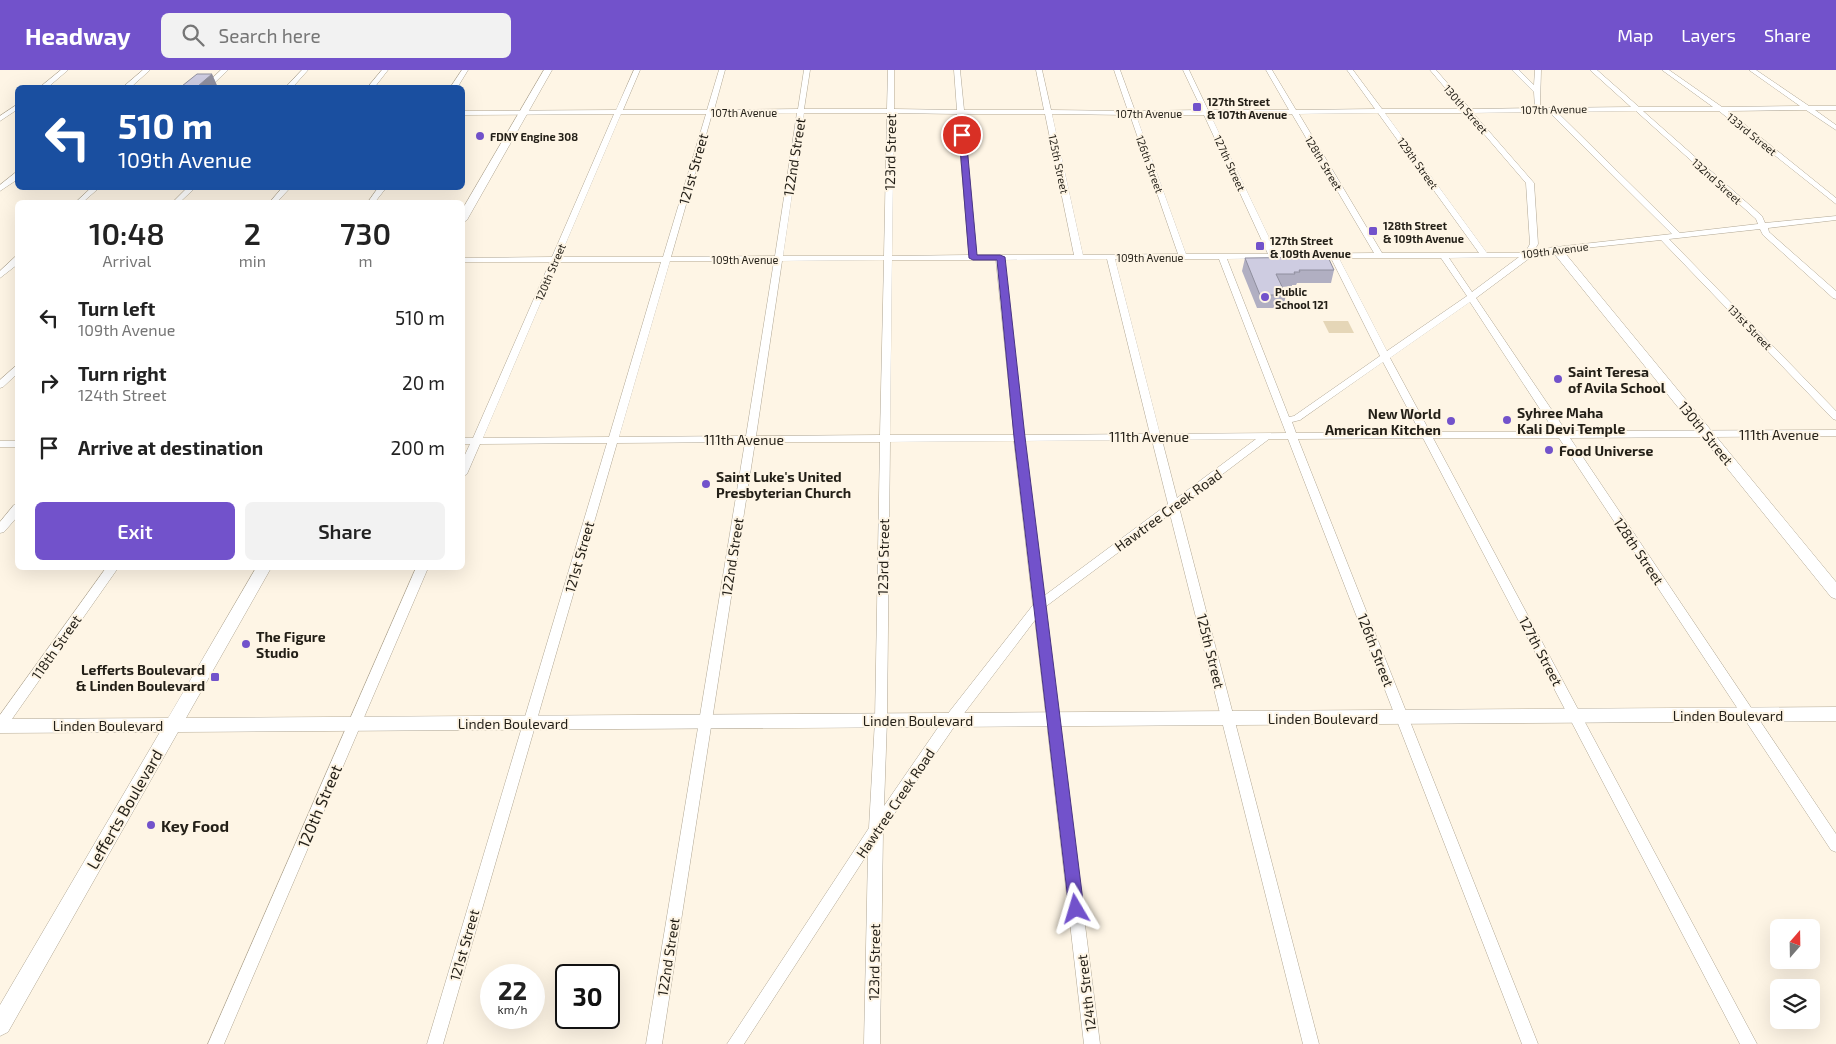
<!DOCTYPE html>
<html lang="en">
<head>
<meta charset="utf-8">
<style>
  body { margin:0; font-family:"Exo 2",sans-serif; background:#f2f2f2; color:#222; height:100vh; display:flex; flex-direction:column; font-size:19px; white-space:nowrap }
  * { box-sizing:border-box; margin:0 }
  p { font-size:16px; color:#767676 }
  .icon { flex:none; width:28px; height:28px; fill:none; stroke:currentColor; stroke-width:2; stroke-linecap:round; stroke-linejoin:round }
  .map { position:relative; flex:1; overflow:hidden }
  .side { position:absolute; left:15px; top:130px; width:450px; height:370px; display:flex; flex-direction:column; background:#fff; border-radius:8px; box-shadow:0 5px 20px #0002 }
  .side>* { flex:none }
  .top-card { position:absolute; left:15px; top:15px; width:450px; height:105px; border-radius:8px; box-shadow:0 5px 20px #0002; background:#1a4fa0; color:#fff; overflow:hidden }
  .needle { width:32px; rotate:20deg }
  .fabs { position:absolute; left:1770px; top:849px; display:grid; gap:10px }
  .fabs a { display:grid; place-items:center; width:50px; height:50px; border-radius:8px; background:#fff; box-shadow:0 5px 20px #0002; font-size:25px }
  .speed { position:absolute; left:480px; top:894px; display:flex; gap:10px; font-size:25px; font-weight:700; text-align:center }
  .speed>* { display:grid; place-content:center; width:65px; height:65px; border-radius:50%; background:#fff; box-shadow:0 5px 20px #0002; line-height:1 }
  .speed small { font-size:12px; font-weight:400 }
  .speed .limit { border:2px solid #111; border-radius:8px; background:#fff; color:#111 }
  .pin { position:absolute; display:grid; place-items:center; width:42px; height:42px; color:#fff; margin:-21px; border:2px solid #fff; border-radius:50%; box-shadow:0 1px 5px #0007 }
  .me { position:absolute; width:55px; margin:-28px; rotate:353deg; stroke-linejoin:round; filter:drop-shadow(0 0 4px #0008) }
  .turn { display:flex; align-items:center; gap:18px; height:105px; padding:0 20px; font-size:22px }
  .turn .icon { width:65px; height:65px; stroke-width:2.5 }
  .turn b { display:block; font-size:35px; line-height:42px }
  .eta { display:flex; justify-content:space-evenly; align-items:center; height:85px; text-align:center }
  .eta b { font-size:30px; font-weight:600; line-height:35px }
  .action { display:flex; gap:10px; margin-top:auto; padding:10px 20px }
  .action a { flex:1; height:58px; border-radius:8px; background:#7252cb; color:#fff; font-size:20px; font-weight:600; line-height:58px; text-align:center }
  .action a+a { background:#f2f2f2; color:#222 }
  ul { padding:0; list-style:none }
  li { display:flex; align-items:center; gap:15px; height:65px; padding:0 20px }
  li div { flex:1 }
  li b { display:block; font-size:19px }
  li em { font-style:normal }
  header { display:flex; align-items:center; gap:30px; box-sizing:border-box; height:70px; padding:0 25px; background:#7252cb; color:#fff }
  header strong { font-size:24px }
  nav { display:flex; gap:28px; margin-inline-start:auto; font-size:18px }
  .search { width:350px; height:45px; background:#f2f2f2; display:flex; align-items:center; gap:12px; box-sizing:border-box; padding:0 18px; border-radius:8px; color:#767676; font-size:19px }
  .map>svg:first-child { display:block }
  .green { fill:#e5d6b7 }
  .lines { fill:none; stroke-linecap:round; stroke-linejoin:round }
  .street-casing { stroke:#b1a794; stroke-width:1 }
  .secondary-casing { stroke:#b1a794; stroke-width:1 }
  .street { fill:#fff; fill-rule:evenodd }
  .secondary { fill:#fff; fill-rule:evenodd }
  .wall { fill:#b1afc2 }
  .shaded-wall { fill:#908f9e }
  .building { fill:#cecce1; stroke:#908f9e }
  .route { fill:#7252cb; stroke:#4a3584 }
  .poi-dot { fill:#7252cb; stroke:#fef5e5; stroke-width:2 }
  .labels { text-anchor:middle; dominant-baseline:central; stroke-width:4; stroke-linejoin:round; paint-order:stroke }
  .far-poi-label { font-size:11px; font-weight:bold; fill:#231f17; stroke:#fef5e5; text-anchor:start }
  .far-street-label { font-size:11px; fill:#231f17; stroke:#fef5e5 }
  .street-label { font-size:14px; fill:#231f17; stroke:#fef5e5 }
  .poi-label { font-size:14px; font-weight:bold; fill:#231f17; stroke:#fef5e5; text-anchor:start }
  .near-street-label { font-size:16px; fill:#231f17; stroke:#fef5e5 }
  .near-poi-label { font-size:16px; font-weight:bold; fill:#231f17; stroke:#fef5e5; text-anchor:start }
</style>
</head>
<body>
<header>
<strong>Headway</strong>
<div class="search"><svg class="icon" aria-label="search" viewBox="0 0 24 24"><circle cx="10" cy="10" r="6"/><path d="M15 15l6 6"/></svg>Search here</div>
<nav><a>Map</a><a>Layers</a><a>Share</a></nav>
</header>
<div class="map">
<svg width="1836" height="974" viewBox="0 0 1836 974">
  <rect width="100%" height="100%" fill="#fef5e5"/>
  <path class="green" d="M1323,251H1348L1354,263H1329Z"/>
  <g class="lines">
    <g class="street-casing">
      <path id="street" d="M61,0H68L47,18H39Z
        M143,0H150L130,18H122Z
        M221,0H228L209,18H202Z
        M302,0H308L292,18H285Z
        M382,0H388L374,18H367Z
        M462,0H468L457,18H450Z
        M634,0H640L623,40H707L719,0H725L714,40L798,39L804,0H810L804,39H887L888,0H894V39L957,40L954,0H960L964,40H1044L1036,0H1042L1051,40L1128,41L1114,0H1120L1135,41L1202,40L1183,0H1189L1208,40H1289L1266,0H1272L1296,40L1375,39L1347,0H1353L1382,39H1463L1430,0H1436L1470,39L1535,38L1534,22L1512,0H1519L1534,15L1535,0H1541L1540,34L1542,38L1631,37L1590,0H1597L1639,37H1713L1662,0H1669L1722,37L1800,36L1749,0H1756L1809,36H1836V40H1815L1836,55V60L1806,40L1728,41L1836,128V134L1719,41H1643L1762,146L1765,153L1836,146V150L1768,158L1769,162L1836,221V229L1833,228L1763,165L1760,159L1669,169L1836,341V350L1833,349L1661,170L1556,181L1531,187L1476,228L1566,361L1836,360V366L1570,368L1836,764V782L1831,780L1559,368H1433L1757,974H1740L1423,368L1298,369L1538,974H1522L1288,369H1269L1179,437L1319,974H1303L1170,444L1045,537L1100,974H1084L1035,550L956,654L883,760L880,974H864L868,783L744,974H727L869,758L875,650L880,372H755L662,974H646L745,372L617,373L443,974H427L607,373L480,374L467,404L462,407V391L470,374H462V368H473L550,192H462V188L552,187L614,44L462,45V41L616,40ZM1636,41L1756,149L1758,154L1680,163L1557,42ZM1549,42L1672,164L1556,177L1534,181L1538,174L1534,113L1473,43ZM797,43L775,186L671,187L712,44ZM804,43H887L884,186H783ZM894,43L957,44L969,185L892,186ZM1378,43L1479,183H1382L1299,44ZM1385,43H1466L1526,113L1530,174L1525,183H1487ZM621,44H706L663,187H560ZM964,44H1045L1074,185H977ZM1052,44L1130,45L1178,184L1083,185ZM1210,44H1292L1374,183L1277,184ZM1136,45H1204L1268,184H1186ZM1519,187L1472,222L1449,188ZM1331,188L1380,286L1294,346L1289,347L1227,189ZM1339,188H1441L1467,226L1387,281ZM1107,189L1150,364L1024,365L1004,190ZM1115,189H1219L1286,363L1160,364ZM884,190L880,365L756,366L782,191ZM892,190H996L1014,365H890ZM670,191H774L746,366L619,367ZM558,192H661L609,367L483,368ZM1470,232L1555,362H1430L1390,288ZM1383,292L1420,362L1296,363L1292,352L1300,350ZM1256,369L1177,428L1162,370ZM1152,370L1168,434L1044,526L1024,371ZM1014,371L1033,535L946,646L884,736L887,650L890,372Z
        M18,34V39L0,51V46Z
        M15,103H18V109L0,121V115Z
        M91,118H99L83,132H76Z
        M187,118H195L180,132H173Z
        M282,118H290L277,132H270Z
        M378,118H386L375,132H368Z
        M15,187H18V194L0,208V201Z
        M18,294V303L3,317L0,318V310Z
        M0,371H18V377H0Z
        M14,435H18V446L4,462L0,463V452Z
        M106,498H118L5,659L0,660V645Z
        M416,498H428L224,974H208Z"/>
    </g>
    <g class="secondary-casing">
      <path id="secondary" d="M544,0H552L467,150L462,153V140Z
        M1556,176L1560,177L1836,512V529L1831,527L1552,181L1551,179L1552,177Z
        M256,498H271L186,648L1836,637V651L178,662L8,962L0,966V935L160,662L0,663V649L168,648Z"/>
    </g>
    <use href="#street" class="street"/>
    <use href="#secondary" class="secondary"/>
  </g>
  <path class="wall" d="M212,4L218,18H183L182,16Z
    M1245,188L1334,200L1331,213H1297L1296,215H1292V216L1282,217L1286,225L1283,238H1257L1242,201Z"/>
  <path class="shaded-wall" d="M212,4L218,18H199L198,16Z"/>
  <path class="building" d="M197,4H212L198,16H182Z
    M1328,187L1334,200H1299L1300,202H1294L1295,204H1276L1286,225H1260L1245,188Z"/>
  <path class="route" d="M962,63L966,65L977,185H1000L1005,187L1025,367L1084,839L1082,844L1076,846L1071,844L1069,839L1014,367L997,190H973L969,188L959,65Z"/>
  <g class="poi-dot">
    <rect x="1192" y="32" width="10" height="10" rx="2.5"/>
    <circle cx="480" cy="66" r="5"/>
    <rect x="1368" y="156" width="10" height="10" rx="2.5"/>
    <rect x="1255" y="171" width="10" height="10" rx="2.5"/>
    <circle cx="1265" cy="227" r="5"/>
    <circle cx="1558" cy="309" r="5"/>
    <circle cx="1507" cy="350" r="5"/>
    <circle cx="1451" cy="351" r="5"/>
    <circle cx="1549" cy="380" r="5"/>
    <circle cx="706" cy="414" r="5"/>
    <circle cx="246" cy="574" r="5"/>
    <rect x="210" y="602" width="10" height="10" rx="2.5"/>
    <circle cx="151" cy="755" r="5"/>
  </g>
  <g class="labels">
    <g class="far-poi-label">
      <text x="1207" y="31">127th Street<tspan x="1207" dy="13">&amp; 107th Avenue</tspan></text>
      <text x="490" y="66">FDNY Engine 308</text>
      <text x="1383" y="155">128th Street<tspan x="1383" dy="13">&amp; 109th Avenue</tspan></text>
      <text x="1270" y="170">127th Street<tspan x="1270" dy="13">&amp; 109th Avenue</tspan></text>
      <text x="1275" y="221">Public<tspan x="1275" dy="13">School 121</tspan></text>
    </g>
    <g class="far-street-label">
      <text transform="translate(1466 39) rotate(49)">130th Street</text>
      <text transform="translate(1554 39) rotate(-1)">107th Avenue</text>
      <text x="744" y="42">107th Avenue</text>
      <text x="1149" y="43">107th Avenue</text>
      <text transform="translate(1752 64) rotate(39)">133rd Street</text>
      <text transform="translate(1230 93) rotate(65)">127th Street</text>
      <text transform="translate(1324 93) rotate(59)">128th Street</text>
      <text transform="translate(1418 93) rotate(54)">129th Street</text>
      <text transform="translate(1059 94) rotate(78)">125th Street</text>
      <text transform="translate(1150 94) rotate(70)">126th Street</text>
      <text transform="translate(1717 111) rotate(42)">132nd Street</text>
      <text transform="translate(1555 180) rotate(-7)">109th Avenue</text>
      <text x="1150" y="187">109th Avenue</text>
      <text x="745" y="189">109th Avenue</text>
      <text transform="translate(550 202) rotate(-67)">120th Street</text>
      <text transform="translate(1750 257) rotate(46)">131st Street</text>
    </g>
    <g class="street-label">
      <text transform="translate(890 82) rotate(-89)">123rd Street</text>
      <text transform="translate(794 87) rotate(-81)">122nd Street</text>
      <text transform="translate(693 99) rotate(-74)">121st Street</text>
      <text transform="translate(1706 363) rotate(51)">130th Street</text>
      <text x="1779" y="364">111th Avenue</text>
      <text x="1149" y="366">111th Avenue</text>
      <text x="744" y="369">111th Avenue</text>
      <text transform="translate(1168 440) rotate(-36)">Hawtree Creek Road</text>
      <text transform="translate(1639 481) rotate(56)">128th Street</text>
      <text transform="translate(579 487) rotate(-74)">121st Street</text>
      <text transform="translate(732 487) rotate(-81)">122nd Street</text>
      <text transform="translate(883 487) rotate(-89)">123rd Street</text>
      <text transform="translate(56 577) rotate(-55)">118th Street</text>
      <text transform="translate(1376 580) rotate(69)">126th Street</text>
      <text transform="translate(1211 581) rotate(76)">125th Street</text>
      <text transform="translate(1541 581) rotate(62)">127th Street</text>
      <text x="1728" y="645">Linden Boulevard</text>
      <text x="1323" y="648">Linden Boulevard</text>
      <text x="918" y="650">Linden Boulevard</text>
      <text x="513" y="653">Linden Boulevard</text>
      <text x="108" y="655">Linden Boulevard</text>
      <text transform="translate(895 733) rotate(-56)">Hawtree Creek Road</text>
      <text transform="translate(464 875) rotate(-74)">121st Street</text>
      <text transform="translate(668 887) rotate(-81)">122nd Street</text>
      <text transform="translate(874 892) rotate(-89)">123rd Street</text>
      <text transform="translate(1086 923) rotate(-97)">124th Street</text>
    </g>
    <g class="poi-label">
      <text x="1568" y="301">Saint Teresa<tspan x="1568" dy="16">of Avila School</tspan></text>
      <text x="1517" y="342">Syhree Maha<tspan x="1517" dy="16">Kali Devi Temple</tspan></text>
      <text x="1441" y="343" text-anchor="end">New World<tspan x="1441" dy="16">American Kitchen</tspan></text>
      <text x="1559" y="380">Food Universe</text>
      <text x="716" y="406">Saint Luke's United<tspan x="716" dy="16">Presbyterian Church</tspan></text>
      <text x="256" y="566">The Figure<tspan x="256" dy="16">Studio</tspan></text>
      <text x="205" y="599" text-anchor="end">Lefferts Boulevard<tspan x="205" dy="16">&amp; Linden Boulevard</tspan></text>
    </g>
    <g class="near-street-label">
      <text transform="translate(319 736) rotate(-67)">120th Street</text>
      <text transform="translate(124 739) rotate(-60)">Lefferts Boulevard</text>
    </g>
    <g class="near-poi-label">
      <text x="161" y="755">Key Food</text>
    </g>
  </g>
</svg>
<div class="fabs">
<a><svg class="needle" viewBox="-14 -14 28 28"><path d="M0-13l5 13h-10z" fill="#e53935"/><path d="M0 13l5-13h-10z" fill="#767676"/></svg></a>
<a><svg class="icon" aria-label="layers" viewBox="0 0 24 24"><path d="M12 4l9 5-9 5-9-5zM3 14l9 5 9-5"/></svg></a>
</div>
<div class="speed"><div>22<small>km/h</small></div><div class="limit">30</div></div>
<div class="pin" style="left:962px;top:65px;background:#d93025"><svg class="icon" aria-label="arrive" viewBox="0 0 24 24"><path d="M6 21V4h12l-3 4 3 4H6"/></svg></div>
<svg class="me" style="left:1076px;top:839px" viewBox="-20 -20 40 40"><path d="M0-17L14 15 0 8-14 15z" fill="#7252cb" stroke="#fff" stroke-width="4"/></svg>
<div class="top-card">
<div class="turn"><svg class="icon" aria-label="left" viewBox="0 0 24 24"><path d="M17 20v-9H6M10 6l-5 5 5 5"/></svg><div><b>510 m</b>109th Avenue</div></div>
</div>
<section class="side">
<div class="eta">
<div><b>10:48</b><p>Arrival</p></div>
<div><b>2</b><p>min</p></div>
<div><b>730</b><p>m</p></div>
</div>
<ul>
<li><svg class="icon" aria-label="left" viewBox="0 0 24 24"><path d="M17 20v-9H6M10 6l-5 5 5 5"/></svg><div><b>Turn left</b><p>109th Avenue</p></div><em>510 m</em></li>
<li><svg class="icon" aria-label="right" viewBox="0 0 24 24"><path d="M7 20v-9h11M14 6l5 5-5 5"/></svg><div><b>Turn right</b><p>124th Street</p></div><em>20 m</em></li>
<li><svg class="icon" aria-label="arrive" viewBox="0 0 24 24"><path d="M6 21V4h12l-3 4 3 4H6"/></svg><div><b>Arrive at destination</b></div><em>200 m</em></li>
</ul>
<div class="action"><a>Exit</a><a>Share</a></div>
</section>
</div>
</body>
</html>
